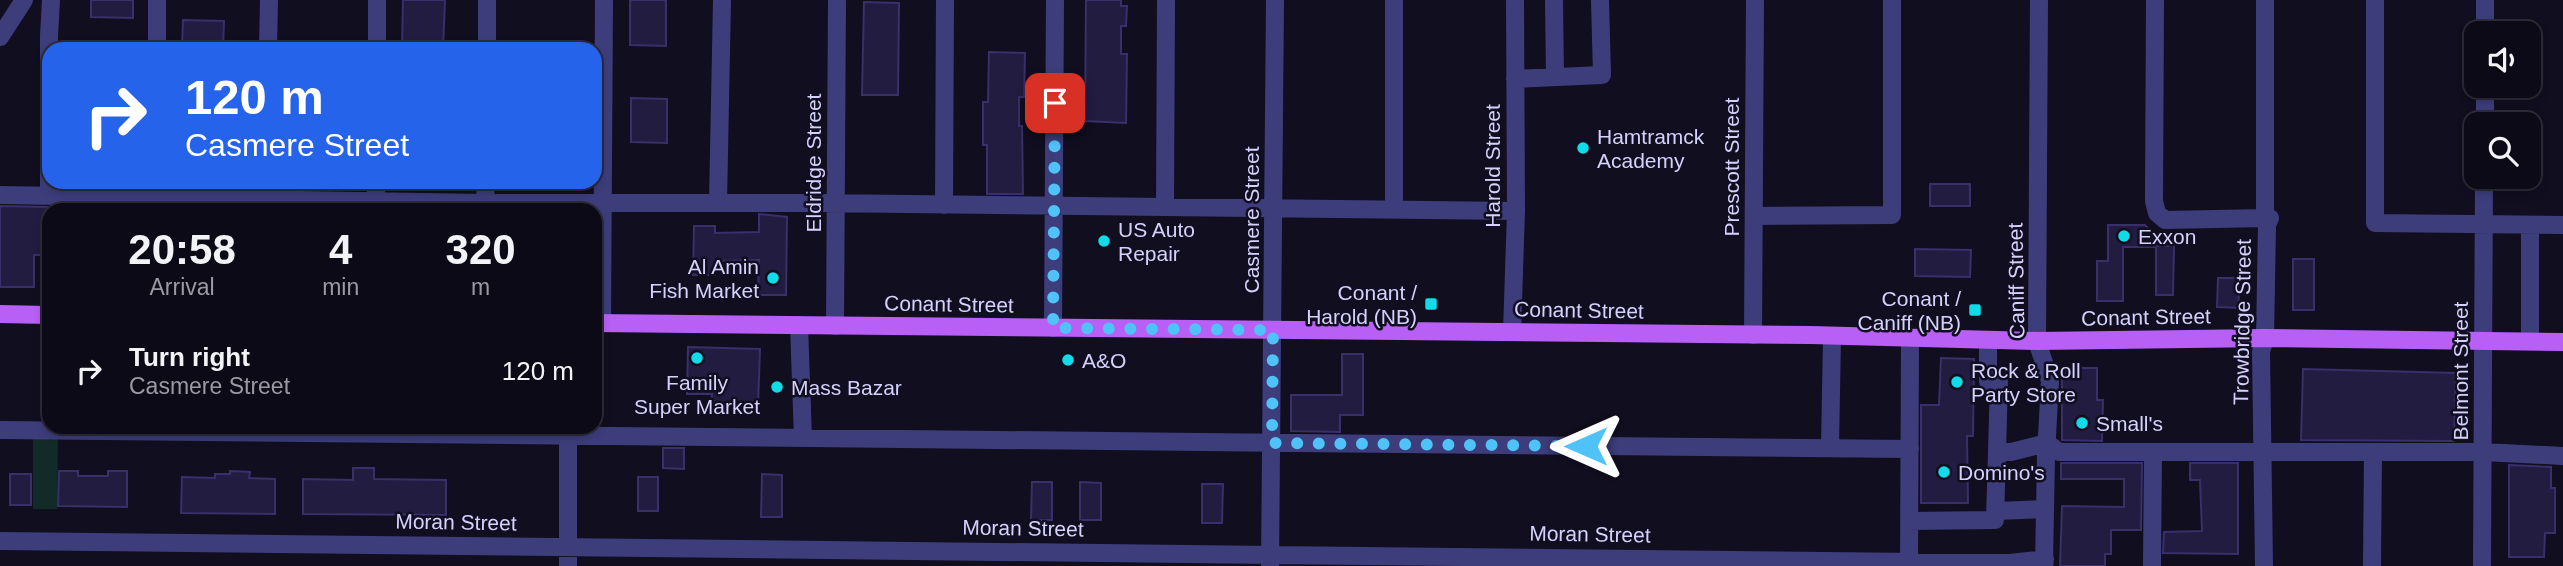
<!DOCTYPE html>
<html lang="en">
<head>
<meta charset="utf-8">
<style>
  body { margin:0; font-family:Arial,sans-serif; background:#1b1825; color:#f1f3f6; height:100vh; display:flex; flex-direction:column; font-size:26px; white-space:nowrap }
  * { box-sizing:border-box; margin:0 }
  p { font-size:23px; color:#9a9aa2 }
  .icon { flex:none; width:38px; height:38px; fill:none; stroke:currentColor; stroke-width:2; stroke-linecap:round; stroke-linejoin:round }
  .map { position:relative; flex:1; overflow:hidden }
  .details { position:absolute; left:42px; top:203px; width:560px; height:231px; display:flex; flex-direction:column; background:#0d0a18; border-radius:21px; box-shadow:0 4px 10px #0003,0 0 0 2px #2d2b37 }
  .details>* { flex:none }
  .hud { position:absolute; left:42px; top:42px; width:560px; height:147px; border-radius:21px; box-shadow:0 4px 10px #0003,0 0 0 2px #2d2b37; background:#2563eb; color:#fff; overflow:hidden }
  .fabs { position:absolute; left:2464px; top:21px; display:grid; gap:14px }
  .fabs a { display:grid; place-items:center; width:77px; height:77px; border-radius:14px; background:#0d0a18; box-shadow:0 4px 10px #0003,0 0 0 2px #2d2b37; font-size:35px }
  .pin { position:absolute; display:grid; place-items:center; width:60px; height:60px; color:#fff; margin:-30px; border-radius:14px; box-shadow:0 4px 10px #0006 }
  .me { position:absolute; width:77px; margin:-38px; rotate:270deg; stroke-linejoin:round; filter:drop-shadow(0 0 5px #0008) }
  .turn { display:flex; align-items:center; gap:24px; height:147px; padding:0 28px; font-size:32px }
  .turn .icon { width:91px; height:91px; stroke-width:2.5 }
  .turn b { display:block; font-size:49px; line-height:60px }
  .eta { display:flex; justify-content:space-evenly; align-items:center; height:119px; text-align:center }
  .eta b { font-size:42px; font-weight:600; line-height:49px }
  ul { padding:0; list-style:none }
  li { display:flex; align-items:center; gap:21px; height:98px; padding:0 28px }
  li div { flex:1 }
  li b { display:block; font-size:26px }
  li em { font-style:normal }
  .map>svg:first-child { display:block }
  .green { fill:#122a28 }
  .building { fill:#221c40; stroke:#392f6a; stroke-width:2 }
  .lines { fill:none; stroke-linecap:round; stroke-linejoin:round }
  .minor { stroke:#3d3d7c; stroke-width:18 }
  .major { stroke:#b85ff5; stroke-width:18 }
  .route { stroke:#4fc3f7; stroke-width:12; stroke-dasharray:0 21.6 }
  .poi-dot { fill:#0fdbe9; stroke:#110e20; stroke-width:2.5 }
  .labels { text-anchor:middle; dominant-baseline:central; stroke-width:5; stroke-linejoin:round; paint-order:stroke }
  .poi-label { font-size:21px; fill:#d4d1fc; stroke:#110e20; text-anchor:start }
  .street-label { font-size:21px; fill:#d4d1fc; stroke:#110e20 }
</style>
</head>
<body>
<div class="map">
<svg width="2563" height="566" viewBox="0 0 2563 566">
  <rect width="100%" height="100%" fill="#110e20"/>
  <path class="green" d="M33,437L58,438L57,509H33Z"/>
  <path class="building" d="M91,0H133V18L91,17Z
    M403,0H445L443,49H402Z
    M630,0H666V46L630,45Z
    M1086,0H1121V6H1127L1126,26H1121V54H1127L1126,123L1085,121Z
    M864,2L899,3L898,95H862Z
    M183,20L224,21L223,49H182Z
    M989,52L1025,53L1024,97H1019V126H1022L1023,194H987V145H983V102H988Z
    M631,98L667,99V143L631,142Z
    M1930,184H1970V206H1930Z
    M0,206L49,207V255H34V287H0Z
    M759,214L787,217L786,295H758L759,260L715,261V275H693L694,226H715V233L759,232Z
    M2108,225H2145L2156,237V247H2123V301H2097V261H2108Z
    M2156,246H2174L2173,295H2156Z
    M1915,249L1971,250L1970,277L1915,276Z
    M2293,259H2314V310H2293Z
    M2218,278H2238L2239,308L2217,307Z
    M688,347L760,349L758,406L711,405L712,394H687Z
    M1342,354H1363V415H1340V432L1291,431V395H1342Z
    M1941,358L1974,359L1973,436H1967L1968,503H1921V405H1939Z
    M2070,368H2097V400H2103L2102,441L2062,440V372Z
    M2303,369L2456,373L2454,441L2301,440Z
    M663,448H684V469L663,468Z
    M2061,463H2142L2141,530H2111V554H2105V566H2060L2062,506L2124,507V479H2061Z
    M2190,463H2238V554L2163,553L2164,532L2202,531L2200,480H2190Z
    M2509,465L2551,467V488H2555V533H2545L2544,557H2509Z
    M353,468H374V479L446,480V515L303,514V479L353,480Z
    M59,471H78V476H108V471H127V507L58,506Z
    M230,471L250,472L249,478L275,479V514L181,513L182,477L215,478V474H230Z
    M10,474H31V505H10Z
    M762,474L782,475V517H761Z
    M638,477H658V511H638Z
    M1032,482H1052V520H1031Z
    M1080,482L1101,483V520H1080Z
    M1202,484H1223L1222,523H1202Z"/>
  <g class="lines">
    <path class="minor" d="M1394,0V209
      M1554,0L1555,77
      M2039,0L2037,341L2050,381L2046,455L2044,566
      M2155,0L2154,201L2157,213L2165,220L2265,218
      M2375,0V223L2563,225
      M2485,33V0
      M0,37L24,0
      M157,49V0
      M268,49L269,0
      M377,49V0
      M487,49V0
      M1515,79L1602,75L1600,0
      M2485,124V86
      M0,195L485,203H820L1516,211
      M49,196V36L51,0
      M485,203L486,182
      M718,203L722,0
      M944,205L945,0
      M1165,206L1166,0
      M156,210V182
      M376,210V182
      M1754,216L1892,215V0
      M2530,225V341
      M602,323L604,0
      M799,325L803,438
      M835,326L837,0
      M1053,328L1055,0
      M1512,332L1516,211L1515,0
      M1753,335L1755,0
      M0,430L1910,449
      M1830,448L1832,336
      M1997,452H2011L2047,443L2059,452H2483L2563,456
      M1996,511L2045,509
      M1909,521L1995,520L1999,382H1988V340
      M0,541L2010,563L2045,559L2044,566
      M568,566V427
      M1270,566L1275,0
      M1909,566L1910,338
      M2152,566L2153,452
      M2264,566L2261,352L2265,338L2267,225L2270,218H2265V0
      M2372,566L2373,452
      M2482,566L2484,177"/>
    <path class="major" d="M0,314L49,315
      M595,323L1811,335L2037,341L2265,338L2563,342"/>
  </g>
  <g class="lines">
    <path class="route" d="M1055,103L1053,328L1273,330L1272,443L1586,446"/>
  </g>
  <g class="poi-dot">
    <circle cx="1583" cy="148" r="7"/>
    <circle cx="2124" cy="236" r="7"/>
    <circle cx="1104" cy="241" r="7"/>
    <circle cx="773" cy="278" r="7"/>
    <rect x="1424" y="297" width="14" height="14" rx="3.5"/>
    <rect x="1968" y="303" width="14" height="14" rx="3.5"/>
    <circle cx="697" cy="358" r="7"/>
    <circle cx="1068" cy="360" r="7"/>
    <circle cx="1957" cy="382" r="7"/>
    <circle cx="777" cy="387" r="7"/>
    <circle cx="2082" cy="423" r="7"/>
    <circle cx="1944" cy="472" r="7"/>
  </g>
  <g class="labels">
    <g class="poi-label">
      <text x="1597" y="136">Hamtramck<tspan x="1597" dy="24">Academy</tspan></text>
      <text x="1118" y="229">US Auto<tspan x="1118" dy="24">Repair</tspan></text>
      <text x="2138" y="236">Exxon</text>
      <text x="759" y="266" text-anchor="end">Al Amin<tspan x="759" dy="24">Fish Market</tspan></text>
      <text x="1417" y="292" text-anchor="end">Conant /<tspan x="1417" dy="24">Harold (NB)</tspan></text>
      <text x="1961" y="298" text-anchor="end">Conant /<tspan x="1961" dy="24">Caniff (NB)</tspan></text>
      <text x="1082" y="360">A&amp;O</text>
      <text x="1971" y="370">Rock &amp; Roll<tspan x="1971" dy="24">Party Store</tspan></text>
      <text x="697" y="382" text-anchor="middle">Family<tspan x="697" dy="24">Super Market</tspan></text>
      <text x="791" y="387">Mass Bazar</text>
      <text x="2096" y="423">Small's</text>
      <text x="1958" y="472">Domino's</text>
    </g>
    <g class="street-label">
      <text transform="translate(813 163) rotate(-90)">Eldridge Street</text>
      <text transform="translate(1492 166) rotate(-90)">Harold Street</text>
      <text transform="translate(1731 167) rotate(-90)">Prescott Street</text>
      <text transform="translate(1251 220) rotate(-90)">Casmere Street</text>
      <text transform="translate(2016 281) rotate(-91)">Caniff Street</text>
      <text transform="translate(949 304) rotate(1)">Conant Street</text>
      <text transform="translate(1579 310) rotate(1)">Conant Street</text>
      <text transform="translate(2146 317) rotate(-1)">Conant Street</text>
      <text transform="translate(2242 322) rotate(-89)">Trowbridge Street</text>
      <text transform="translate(2460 371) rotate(-90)">Belmont Street</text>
      <text transform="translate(456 522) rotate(1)">Moran Street</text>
      <text transform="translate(1023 528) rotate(1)">Moran Street</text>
      <text transform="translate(1590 534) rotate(1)">Moran Street</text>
    </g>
  </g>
</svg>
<div class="fabs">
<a><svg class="icon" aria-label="sound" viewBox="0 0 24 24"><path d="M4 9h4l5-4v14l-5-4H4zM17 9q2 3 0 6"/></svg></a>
<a><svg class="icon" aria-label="search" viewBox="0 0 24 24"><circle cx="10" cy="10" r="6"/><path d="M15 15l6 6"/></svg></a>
</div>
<div class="pin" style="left:1055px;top:103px;background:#d93025"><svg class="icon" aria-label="arrive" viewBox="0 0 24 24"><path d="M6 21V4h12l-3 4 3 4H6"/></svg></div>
<svg class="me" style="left:1586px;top:446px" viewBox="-20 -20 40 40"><path d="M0-17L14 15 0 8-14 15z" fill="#4fc3f7" stroke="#fff" stroke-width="4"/></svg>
<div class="hud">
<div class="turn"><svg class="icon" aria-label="right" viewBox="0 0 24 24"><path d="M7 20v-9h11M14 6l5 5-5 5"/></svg><div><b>120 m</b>Casmere Street</div></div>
</div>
<section class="details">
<div class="eta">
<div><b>20:58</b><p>Arrival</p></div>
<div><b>4</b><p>min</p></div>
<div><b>320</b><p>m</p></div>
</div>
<ul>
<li><svg class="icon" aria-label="right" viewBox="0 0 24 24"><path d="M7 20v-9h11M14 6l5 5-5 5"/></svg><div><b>Turn right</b><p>Casmere Street</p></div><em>120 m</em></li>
</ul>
</section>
</div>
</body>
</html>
